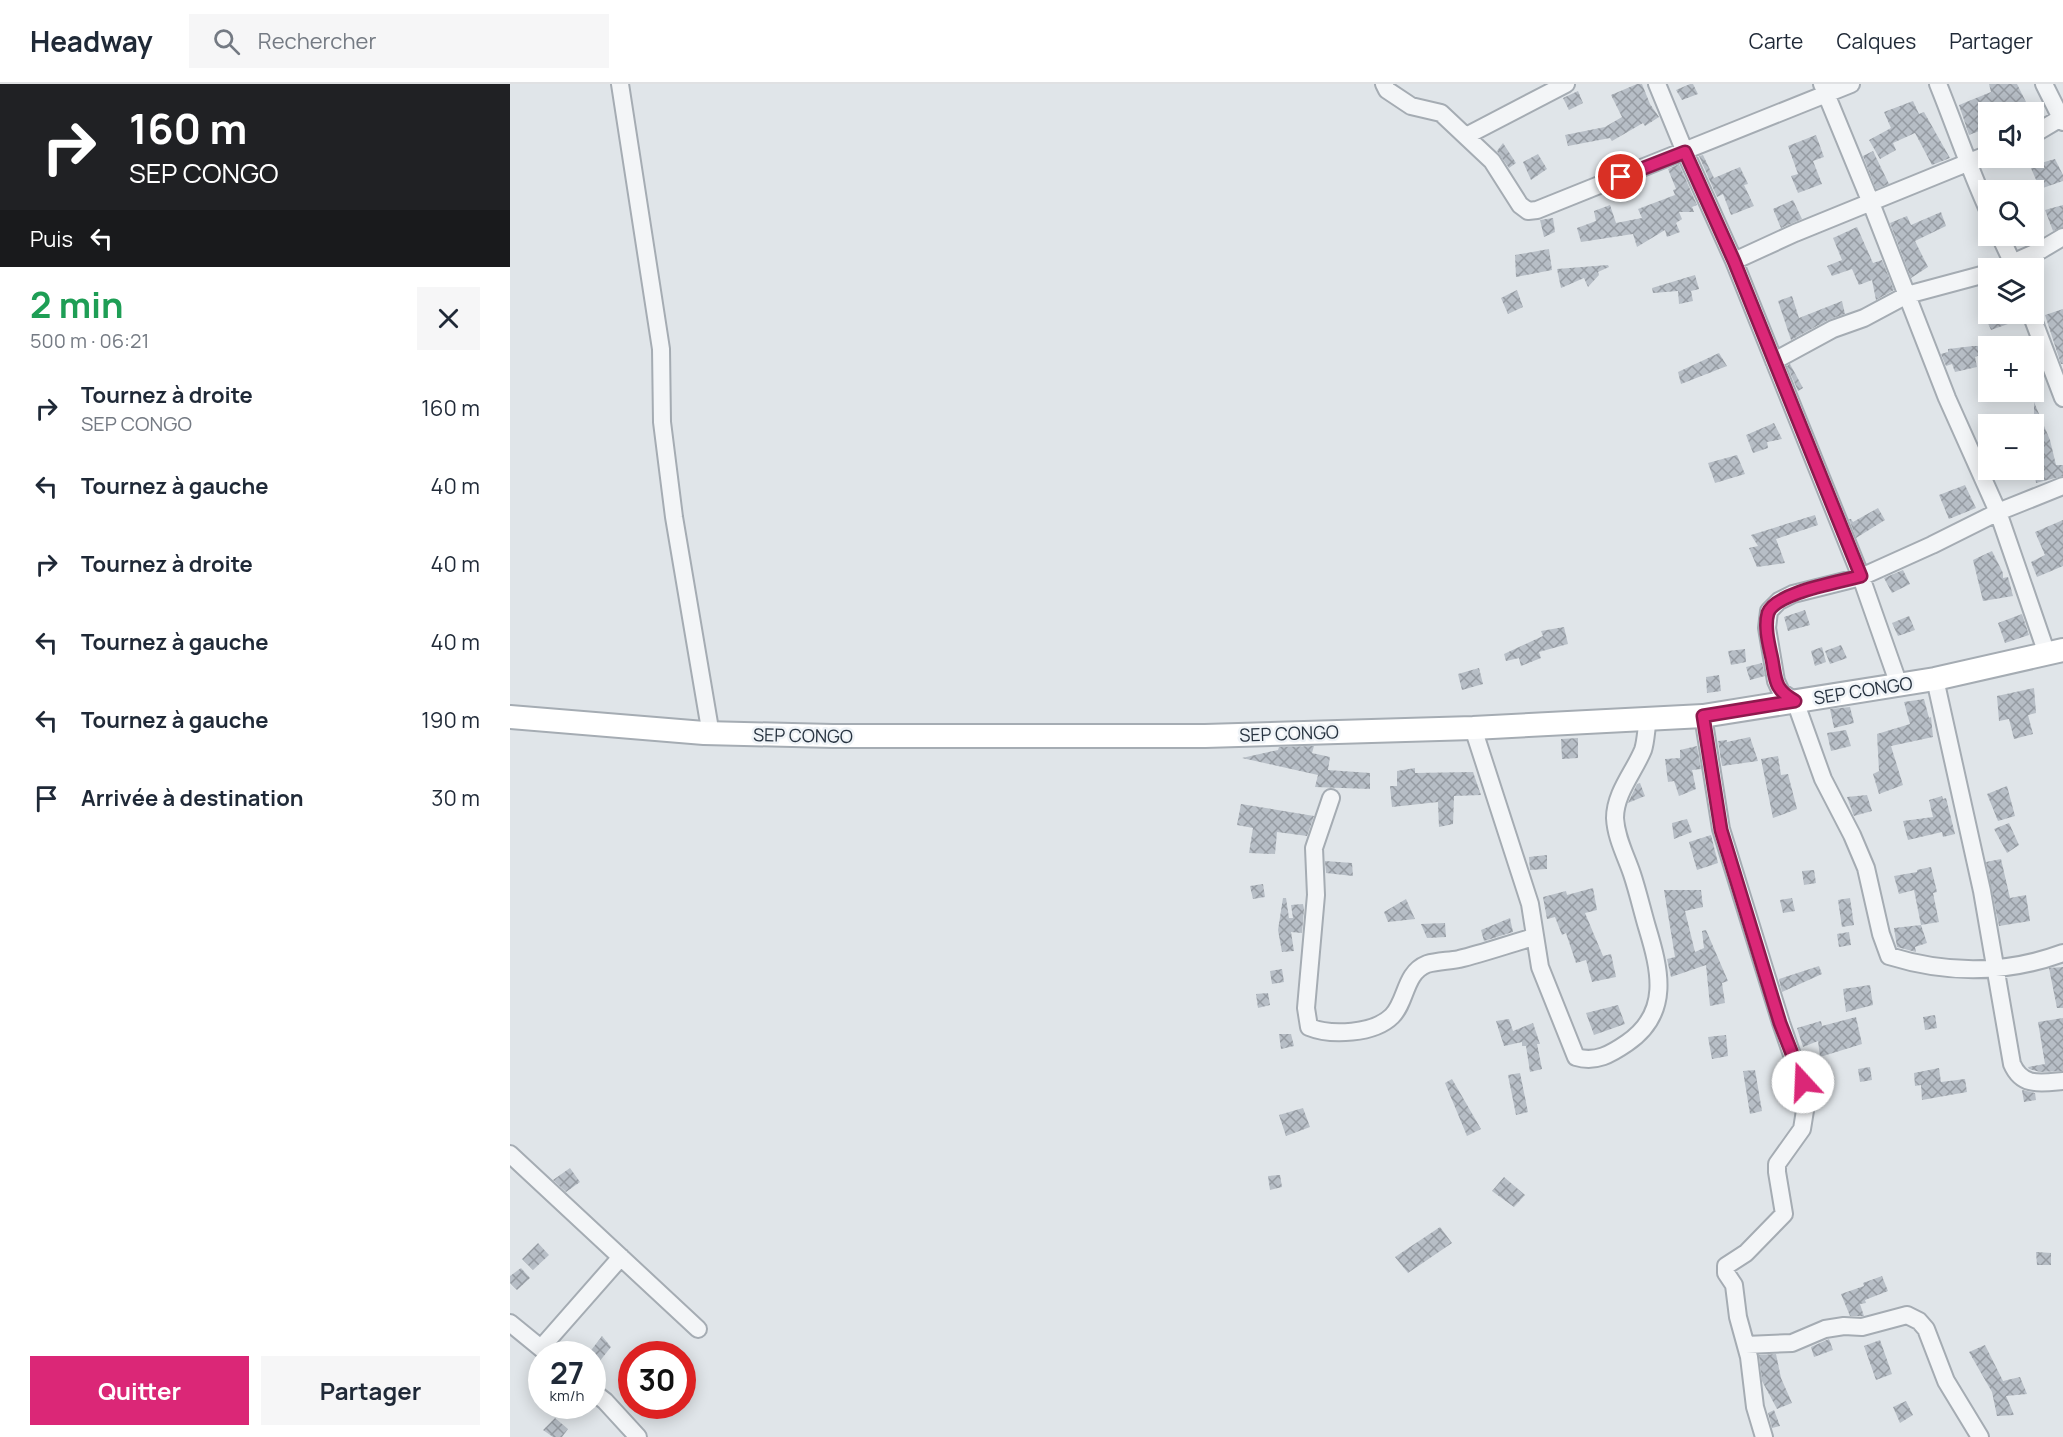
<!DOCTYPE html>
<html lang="fr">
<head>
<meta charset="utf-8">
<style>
  body { margin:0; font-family:Manrope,sans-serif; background:#f6f6f7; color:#1f2937; height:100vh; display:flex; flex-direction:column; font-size:22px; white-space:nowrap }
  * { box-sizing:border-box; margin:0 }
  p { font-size:20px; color:#747a83 }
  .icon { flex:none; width:33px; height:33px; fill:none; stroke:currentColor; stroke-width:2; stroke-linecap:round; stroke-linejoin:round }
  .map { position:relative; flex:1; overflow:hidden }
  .details { display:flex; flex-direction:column; background:#fff; width:510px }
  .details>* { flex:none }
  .hud { background:#202124; color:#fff; overflow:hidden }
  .fabs { position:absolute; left:1468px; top:18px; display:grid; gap:12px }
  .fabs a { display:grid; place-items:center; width:66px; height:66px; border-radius:0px; background:#fff; box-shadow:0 3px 15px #0003; font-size:30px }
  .speed { position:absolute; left:18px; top:1257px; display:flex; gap:12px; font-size:30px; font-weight:700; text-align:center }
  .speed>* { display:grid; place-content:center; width:78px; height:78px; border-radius:50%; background:#fff; box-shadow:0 3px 15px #0003; line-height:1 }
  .speed small { font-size:15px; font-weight:400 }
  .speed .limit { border:9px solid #d22; background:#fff; color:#111 }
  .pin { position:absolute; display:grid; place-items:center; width:51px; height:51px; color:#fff; margin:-26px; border:3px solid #fff; border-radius:50%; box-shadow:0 2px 6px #0007 }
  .me { position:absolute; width:66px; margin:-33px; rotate:340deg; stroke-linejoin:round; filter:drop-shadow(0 0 4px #0008) }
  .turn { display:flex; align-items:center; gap:21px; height:126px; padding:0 30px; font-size:27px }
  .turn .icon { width:78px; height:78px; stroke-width:2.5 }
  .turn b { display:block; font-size:42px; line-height:51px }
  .then { display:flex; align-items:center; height:57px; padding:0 30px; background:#0003; gap:12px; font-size:22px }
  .round { display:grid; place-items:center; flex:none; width:63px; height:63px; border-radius:0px; background:#f6f6f7 }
  .overview { display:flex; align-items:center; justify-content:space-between; height:102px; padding:0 30px }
  h1 { font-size:36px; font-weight:700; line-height:45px; color:#1e9e55 }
  .cta { display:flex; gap:12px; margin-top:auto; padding:12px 30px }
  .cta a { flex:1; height:69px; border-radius:0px; background:#db2777; color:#fff; font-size:24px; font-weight:700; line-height:69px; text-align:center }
  .cta a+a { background:#f6f6f7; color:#1f2937 }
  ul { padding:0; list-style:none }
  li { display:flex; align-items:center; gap:18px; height:78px; padding:0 30px }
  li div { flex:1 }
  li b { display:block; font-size:22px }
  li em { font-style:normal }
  header { display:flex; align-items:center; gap:36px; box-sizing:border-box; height:84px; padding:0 30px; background:#fff; border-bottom:2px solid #e0e1e3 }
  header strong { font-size:28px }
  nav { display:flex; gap:33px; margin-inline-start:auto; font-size:21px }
  .search { width:420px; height:54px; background:#f6f6f7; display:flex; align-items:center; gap:15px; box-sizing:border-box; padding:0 21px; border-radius:0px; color:#747a83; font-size:22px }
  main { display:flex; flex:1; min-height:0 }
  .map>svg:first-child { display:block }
  .building { fill:url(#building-cross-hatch) }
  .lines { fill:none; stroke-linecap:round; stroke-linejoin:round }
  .street-casing { stroke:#a5acb3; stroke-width:20 }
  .secondary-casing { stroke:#a5acb3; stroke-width:26 }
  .street { stroke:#f3f5f7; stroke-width:16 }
  .secondary { stroke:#fff; stroke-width:22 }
  .route-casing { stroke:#8e194d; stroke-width:15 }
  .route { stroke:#db2777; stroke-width:10 }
  .labels { text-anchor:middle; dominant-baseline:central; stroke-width:5; stroke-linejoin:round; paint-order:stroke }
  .street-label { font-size:18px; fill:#283441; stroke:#eff3f7 }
</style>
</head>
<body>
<header>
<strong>Headway</strong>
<div class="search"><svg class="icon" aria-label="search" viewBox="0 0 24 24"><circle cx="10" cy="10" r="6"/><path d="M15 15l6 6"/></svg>Rechercher</div>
<nav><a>Carte</a><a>Calques</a><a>Partager</a></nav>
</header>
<main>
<section class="details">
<div class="hud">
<div class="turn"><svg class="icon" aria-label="right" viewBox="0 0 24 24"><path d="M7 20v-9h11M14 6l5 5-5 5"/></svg><div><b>160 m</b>SEP CONGO</div></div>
<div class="then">Puis<svg class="icon" aria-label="left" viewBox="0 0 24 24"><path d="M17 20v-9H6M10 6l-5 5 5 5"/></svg></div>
</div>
<div class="overview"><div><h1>2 min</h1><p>500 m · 06:21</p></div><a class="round"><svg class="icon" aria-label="close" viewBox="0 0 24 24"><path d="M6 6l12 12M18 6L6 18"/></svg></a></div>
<ul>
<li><svg class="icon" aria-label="right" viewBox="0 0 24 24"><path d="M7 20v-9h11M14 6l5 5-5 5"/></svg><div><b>Tournez à droite</b><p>SEP CONGO</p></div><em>160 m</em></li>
<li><svg class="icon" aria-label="left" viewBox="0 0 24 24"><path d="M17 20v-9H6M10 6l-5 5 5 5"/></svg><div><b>Tournez à gauche</b></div><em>40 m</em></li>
<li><svg class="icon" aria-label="right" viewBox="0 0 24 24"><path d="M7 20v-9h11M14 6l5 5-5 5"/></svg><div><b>Tournez à droite</b></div><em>40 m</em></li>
<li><svg class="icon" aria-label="left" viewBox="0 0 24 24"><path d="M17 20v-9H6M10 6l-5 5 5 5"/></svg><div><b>Tournez à gauche</b></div><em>40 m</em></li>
<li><svg class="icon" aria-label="left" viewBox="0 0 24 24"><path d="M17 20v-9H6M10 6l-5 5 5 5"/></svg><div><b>Tournez à gauche</b></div><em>190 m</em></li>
<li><svg class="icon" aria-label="arrive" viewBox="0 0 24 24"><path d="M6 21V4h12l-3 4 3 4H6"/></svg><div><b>Arrivée à destination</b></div><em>30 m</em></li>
</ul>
<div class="cta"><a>Quitter</a><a>Partager</a></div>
</section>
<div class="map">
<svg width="1553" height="1353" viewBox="0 0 1553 1353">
  <defs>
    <pattern id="building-cross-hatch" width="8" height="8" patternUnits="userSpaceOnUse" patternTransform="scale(1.5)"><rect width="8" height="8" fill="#b7bec6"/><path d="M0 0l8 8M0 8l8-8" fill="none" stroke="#959ba2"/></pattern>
  </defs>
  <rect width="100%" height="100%" fill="#e0e5e9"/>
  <path class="building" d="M1127,0H1132L1140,20L1149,33L1135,42L1133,39L1102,57L1100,54L1058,62L1055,51L1095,43L1112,33L1101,11Z
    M1180,0H1183L1188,10L1172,16L1166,6Z
    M1479,0H1507L1521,28H1479V43L1459,51L1449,21L1481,8Z
    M1068,7L1073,19L1059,26L1053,14Z
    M1403,17L1409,30L1414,28L1440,74L1422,81L1405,49L1383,59L1386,66L1370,75L1359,56L1381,44L1374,28Z
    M1306,51L1314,73L1303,77L1312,100L1288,109L1281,92L1288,90L1278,62Z
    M993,59L1006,79L999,84L987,67Z
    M1363,67L1379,100L1366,105L1353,72Z
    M1028,70L1037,85L1021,96L1013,78Z
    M1193,71L1204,94L1230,83L1238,100L1234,101L1244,122L1221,131L1213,110L1207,113L1189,72Z
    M1545,75L1553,91V97L1530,105L1520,82Z
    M1169,80L1187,121L1182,123L1184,128H1169L1172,135L1166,139L1170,148L1157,153L1155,146L1127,163L1123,150L1071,158L1067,144L1086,137L1084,127L1100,121L1106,139L1132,134L1128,125L1165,111L1163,106L1166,105L1158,85Z
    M1283,116L1292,135L1271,144L1263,125Z
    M1553,121V143L1543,147L1535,126Z
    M1431,128L1436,142L1405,157L1418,183L1401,194L1380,139L1397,132L1401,141Z
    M1043,134L1045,148L1034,153L1030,136Z
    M1347,143L1363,179L1372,176L1384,206L1366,216L1362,196L1349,201L1342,185L1322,192L1317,182L1332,176L1323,154Z
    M1039,165L1042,186L1006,193L1005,171Z
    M1098,181L1099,183L1088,188L1089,191L1078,203L1074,194L1051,204L1047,185Z
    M1185,191L1189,205L1181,207L1183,217L1169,220L1168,207L1143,209L1142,204Z
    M1007,206L1013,223L998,230L991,214Z
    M1282,212L1289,234L1332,217L1335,230L1318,236L1281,256L1268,217Z
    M1553,225V280H1551L1535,231Z
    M1493,230H1511L1512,235L1481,246L1476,235Z
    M1463,262H1468L1470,271L1465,273L1467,283L1445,288L1442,280L1436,282L1431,270L1438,268V265Z
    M1209,269L1217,282L1171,300L1168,288Z
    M1280,280L1293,304L1288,307L1277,282Z
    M1524,318L1540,356L1546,381H1553V392L1526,399L1524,382Z
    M1264,339L1272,355L1257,358L1258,364L1243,369L1236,351Z
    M1479,356V382L1470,361Z
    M1227,371L1235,390L1205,399L1198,379Z
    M1455,401L1466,424L1439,435L1429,411Z
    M1368,424L1375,436L1346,454L1339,435H1341L1343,438Z
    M1305,431L1308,441L1266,455L1275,479L1247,483L1239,464L1248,462L1241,451Z
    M1553,436V482L1527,493L1521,478L1535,471L1525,448Z
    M1482,467L1493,489V494L1498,493L1503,512L1473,517L1463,476Z
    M1393,486L1400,500L1382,509L1374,494Z
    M1295,526L1300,541L1278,547L1274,533Z
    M1512,530L1519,551L1495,559L1488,539Z
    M1399,532L1405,546L1388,552L1382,539Z
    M1054,543L1058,560L1029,568L1031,574L1011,582L1009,574L996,577L994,570L1033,552L1031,547Z
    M1331,561L1337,574L1320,580L1315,567Z
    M1312,563L1316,578L1305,582L1301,567Z
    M1235,565L1236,578L1221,581L1218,567Z
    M1252,579L1255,592L1240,596L1236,583Z
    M969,584L973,600L952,606L948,590Z
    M1209,591L1211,607L1197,609L1196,593Z
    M1524,604L1526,629L1518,631L1523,650L1504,655L1499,635L1489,637L1487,612Z
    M1414,615L1419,634L1421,633L1423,653L1381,662L1393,701L1369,710L1363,690L1369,687L1367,650L1400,640L1394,618Z
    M1340,623L1344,639L1324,644L1320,625Z
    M1336,646L1341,662L1321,667L1317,649Z
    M1240,653L1248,677L1212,682L1208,657L1217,656V658Z
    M1068,654V674L1052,675L1051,655Z
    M804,662L802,669L820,673L818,686L860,689V705L805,703L808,691L732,674L768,666L769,663Z
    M1187,662L1191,685L1182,686L1186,705L1169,712L1164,697L1158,698L1155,675L1170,674V666Z
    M1268,672L1271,691L1278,690L1287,725L1263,734L1251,675Z
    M905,684V689L963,688L971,711L944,712L943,740L929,743L928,718L882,723L880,702H887V687Z
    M1130,699L1135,712L1118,719L1127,700Z
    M1497,702L1505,732L1488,737L1477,710Z
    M1357,711L1362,727L1344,732L1337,713Z
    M1432,712L1433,715L1436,714L1445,750L1433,753L1432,748L1398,756L1393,737L1423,733L1419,716Z
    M731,720L804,732L797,752L767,748L765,770L739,769L743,744L727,741Z
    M1177,735L1182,748L1164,755L1162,739Z
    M1499,739L1509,761L1497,769L1484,745Z
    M1201,751L1208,779L1187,786L1179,758Z
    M1037,771V785L1020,786L1019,773Z
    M1491,775L1500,814L1516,811L1520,837L1489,842L1476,778Z
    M815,777L842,779L843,792L816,789Z
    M1421,783L1427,808L1423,809L1429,838L1411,841L1404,806L1389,810L1384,792L1407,788V786Z
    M1304,786L1306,799L1294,801L1292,787Z
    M753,800L755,813L743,815L740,802Z
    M1083,804L1087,826L1075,829L1093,872L1101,870L1106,893L1082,898L1076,876L1066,879L1056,849L1052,851L1045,833L1037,835L1033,813L1056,807L1057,811Z
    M1154,806H1191L1193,823L1175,827L1185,868L1194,864L1192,847L1196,846L1218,897L1212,899L1215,919L1200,922L1196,881L1161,893L1157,875L1165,873Z
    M773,814H776L779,834H783L781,821L793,820L794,825L792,849L781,848L784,867L772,868L768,846Z
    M1282,814L1285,827L1273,829L1270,816Z
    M1340,814L1344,841L1332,843L1328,816Z
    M896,815L905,835L878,838L874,828Z
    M1000,834L1003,848L974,857L971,846Z
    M935,839L936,853L917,854L911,840Z
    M1411,841L1417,859L1405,863L1406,868L1387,863L1384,844Z
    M1339,848L1341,861L1329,863L1327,850Z
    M1309,882L1312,890L1272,908L1269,895Z
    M1553,883V924H1547L1539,884Z
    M772,885L774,898L762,900L760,887Z
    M1360,901L1363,921L1336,928L1333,905Z
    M758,909L760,921L748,924L746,910Z
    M1108,921L1115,940L1084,951L1076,929Z
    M1425,931L1427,944L1415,946L1413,933Z
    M1346,933L1352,960L1310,973L1308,957L1293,963L1287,944L1311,937L1312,942Z
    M1553,934V987L1530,988L1519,985L1518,983L1535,980L1528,938Z
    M999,935L1003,947L1023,939L1030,960H1027L1032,985L1020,988L1016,962H1012V958L994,962L986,937Z
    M769,950H781L784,962L771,965Z
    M1216,951L1218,972L1202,975L1198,953Z
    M1360,983L1362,996L1350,998L1348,985Z
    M1429,984L1431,998L1455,995L1457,1008L1412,1016L1411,1001L1405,1002L1404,989Z
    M1245,986L1252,1027L1240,1030L1233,987Z
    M1010,989L1018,1028L1006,1031L998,991Z
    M942,995L971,1045L957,1052L935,999Z
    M1512,1006L1525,1009L1526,1016L1514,1018Z
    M793,1024L800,1043L776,1052L769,1031Z
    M60,1084L70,1098L56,1108L43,1096Z
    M770,1091L772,1103L760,1106L758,1092Z
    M994,1093L1015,1111L1004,1123L982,1107Z
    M930,1143L942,1159L898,1189L885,1173Z
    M28,1159L39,1171L23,1186L12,1175Z
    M1526,1168L1541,1169V1181H1527Z
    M11,1184L20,1194L7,1206L0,1199V1192Z
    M1372,1192L1378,1207L1355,1216L1356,1219L1350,1220L1354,1232H1340L1331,1210L1354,1202L1353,1199Z
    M92,1252L101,1263L89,1278L79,1269Z
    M1319,1255L1323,1266L1304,1273L1301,1263Z
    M1370,1256L1382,1290L1366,1296L1354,1262Z
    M1475,1261L1493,1297L1510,1293L1517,1310L1496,1312L1504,1331L1487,1332L1482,1308L1459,1268Z
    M1266,1270L1271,1294L1282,1319L1267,1325L1252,1297L1249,1271Z
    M1396,1317L1403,1331L1390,1339L1383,1323Z
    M1264,1326L1270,1342L1262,1344L1258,1329Z
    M45,1334L58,1345L52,1353H43L33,1346Z"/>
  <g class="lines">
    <g class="street-casing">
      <path id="street" d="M110,0L151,265L152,338L164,433L201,651
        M874,0L877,6L901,22L931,29L982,77L1010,121L1018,127L1027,126L1341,0
        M1147,0L1175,68L1224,177L1351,493L1389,601
        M1312,0L1361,119L1437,314L1488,428L1537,570
        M1428,0C1445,42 1460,87 1479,128
        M1534,0L1553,38
        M1524,50L1551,34
        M956,52L1056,0
        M1490,152L1505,184
        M1224,177L1285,149L1479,70
        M1491,184L1531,166L1553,153
        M1521,230L1553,314
        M1264,277L1323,245L1354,234L1397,211L1479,189
        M1553,402L1488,428L1422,461L1351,493L1283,510L1269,517L1259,527L1257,544L1266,597L1271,608L1285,617L1313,695L1342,751L1356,784L1371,850L1379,872C1437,890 1496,890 1553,869
        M1425,595L1472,807L1502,980C1512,1003 1530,999 1553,997
        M1193,632L1211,745L1271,939L1297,1014L1292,1045L1267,1080V1088L1274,1130L1236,1169L1216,1182V1189L1224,1201L1228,1233L1239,1273L1245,1323L1254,1353
        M963,644L1020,820L1030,883L1066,973C1086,979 1101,970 1117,959C1161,929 1150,886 1137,843C1132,826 1128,808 1122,790C1116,772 1106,754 1105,734C1105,709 1124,688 1133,666C1136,657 1136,645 1138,635
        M821,714L804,764L806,811L796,924L799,943C821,952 864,950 882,932C897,917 894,889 917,880C927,877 939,877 949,875C974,869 999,860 1024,853
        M0,1070L188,1245
        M0,1239L38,1270
        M1236,1261L1282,1259L1315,1245L1334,1242L1352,1243L1397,1231L1409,1237L1416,1245L1436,1297L1470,1353
        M31,1264L111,1173
        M82,1307L95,1317L128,1353"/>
    </g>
    <g class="secondary-casing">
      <path id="secondary" d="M0,633L194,649L323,652H695L963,644L1193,632L1425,595L1553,566"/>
    </g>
    <use href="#street" class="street"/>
    <use href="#secondary" class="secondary"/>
  </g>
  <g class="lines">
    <g class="route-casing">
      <path id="route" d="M1111,93L1175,68L1224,177L1351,492C1331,498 1266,508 1258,529C1254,543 1259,561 1262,575C1266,597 1264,605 1285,617L1193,632L1211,746L1270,939L1293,998"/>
    </g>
    <use href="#route" class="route"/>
  </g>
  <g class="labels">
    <g class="street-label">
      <text transform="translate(1353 606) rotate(-9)">SEP CONGO</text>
      <text transform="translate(779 649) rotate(-2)">SEP CONGO</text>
      <text transform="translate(293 651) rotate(1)">SEP CONGO</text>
    </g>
  </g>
</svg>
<div class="fabs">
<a><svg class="icon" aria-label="sound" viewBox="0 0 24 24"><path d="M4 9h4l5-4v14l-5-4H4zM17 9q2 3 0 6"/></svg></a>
<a><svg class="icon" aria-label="search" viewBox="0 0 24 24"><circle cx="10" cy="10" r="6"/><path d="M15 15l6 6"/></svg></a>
<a><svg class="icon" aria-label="layers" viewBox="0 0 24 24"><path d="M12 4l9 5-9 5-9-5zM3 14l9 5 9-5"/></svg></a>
<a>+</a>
<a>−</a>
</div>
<div class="speed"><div>27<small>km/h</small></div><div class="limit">30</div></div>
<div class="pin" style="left:1111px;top:93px;background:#d93025"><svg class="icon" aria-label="arrive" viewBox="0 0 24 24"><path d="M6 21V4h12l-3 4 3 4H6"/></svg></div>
<svg class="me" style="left:1293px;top:998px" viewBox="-20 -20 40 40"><circle r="19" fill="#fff"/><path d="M0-13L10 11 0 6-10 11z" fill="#db2777"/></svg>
</div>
</main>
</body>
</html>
